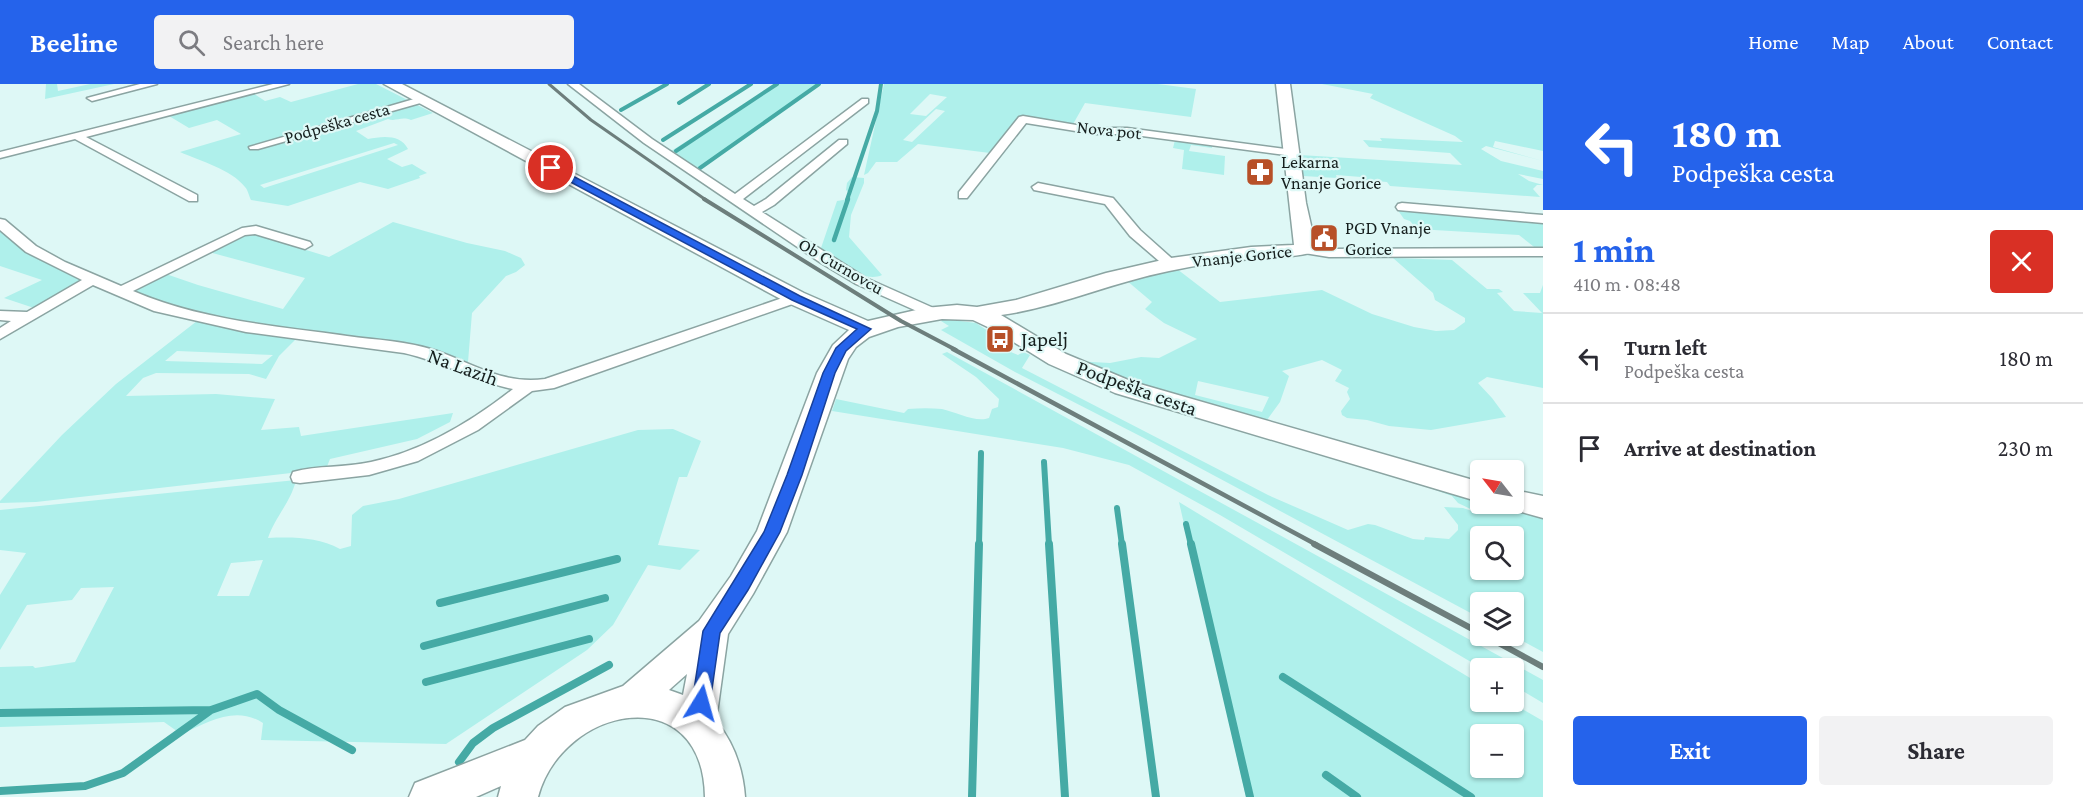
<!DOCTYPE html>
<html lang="en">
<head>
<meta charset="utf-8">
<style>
  body { margin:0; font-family:"Crimson Pro",serif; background:#f2f2f3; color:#2b2b33; height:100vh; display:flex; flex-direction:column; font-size:22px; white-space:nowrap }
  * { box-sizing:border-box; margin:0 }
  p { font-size:20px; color:#7c7c81 }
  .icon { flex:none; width:33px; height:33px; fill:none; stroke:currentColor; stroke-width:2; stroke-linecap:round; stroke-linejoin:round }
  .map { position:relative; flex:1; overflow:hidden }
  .details { display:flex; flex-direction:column; background:#fff; width:540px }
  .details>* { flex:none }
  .guide { background:#2563eb; color:#fff; overflow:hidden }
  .needle { width:39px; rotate:301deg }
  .fabs { position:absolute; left:1470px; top:376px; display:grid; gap:12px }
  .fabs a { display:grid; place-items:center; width:54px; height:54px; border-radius:6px; background:#fff; box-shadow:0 2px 4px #0004; font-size:30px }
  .pin { position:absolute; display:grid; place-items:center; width:51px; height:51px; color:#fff; margin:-26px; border:3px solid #fff; border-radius:50%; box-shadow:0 2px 6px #0007 }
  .me { position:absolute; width:66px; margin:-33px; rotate:8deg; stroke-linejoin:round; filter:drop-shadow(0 0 4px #0008) }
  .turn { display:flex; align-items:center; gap:21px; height:126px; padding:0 30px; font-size:27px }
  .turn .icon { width:78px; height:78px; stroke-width:2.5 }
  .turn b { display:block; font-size:42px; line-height:51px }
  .round { display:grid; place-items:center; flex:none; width:63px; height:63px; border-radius:6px; background:#f2f2f3 }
  .headline { display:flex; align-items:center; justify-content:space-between; height:102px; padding:0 30px }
  h1 { font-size:36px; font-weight:700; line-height:45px; color:#2563eb }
  .cta { display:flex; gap:12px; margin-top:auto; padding:12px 30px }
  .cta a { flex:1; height:69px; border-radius:6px; background:#2563eb; color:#fff; font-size:24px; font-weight:700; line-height:69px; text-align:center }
  .cta a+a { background:#f2f2f3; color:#2b2b33 }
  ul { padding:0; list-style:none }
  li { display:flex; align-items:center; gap:18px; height:90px; padding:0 30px; border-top:2px solid #e1e1e2 }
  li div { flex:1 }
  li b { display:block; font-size:22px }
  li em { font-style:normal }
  header { display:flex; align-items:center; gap:36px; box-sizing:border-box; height:84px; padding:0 30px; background:#2563eb; color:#fff }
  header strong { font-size:28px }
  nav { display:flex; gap:33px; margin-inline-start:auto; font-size:21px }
  .search { width:420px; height:54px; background:#f2f2f3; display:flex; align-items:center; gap:15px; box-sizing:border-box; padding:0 21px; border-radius:6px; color:#7c7c81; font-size:22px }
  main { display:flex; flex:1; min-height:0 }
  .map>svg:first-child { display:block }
  .green { fill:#aff0eb; fill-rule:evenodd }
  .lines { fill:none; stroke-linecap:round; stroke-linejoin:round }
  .stream-far3 { stroke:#45aaa5; stroke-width:4 }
  .stream-far2 { stroke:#45aaa5; stroke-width:4.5 }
  .stream-far1 { stroke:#45aaa5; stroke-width:6 }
  .stream { stroke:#45aaa5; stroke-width:8 }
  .street-casing { stroke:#8ba4a2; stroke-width:3 }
  .secondary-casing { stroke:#8ba4a2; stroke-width:3 }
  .street { fill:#fff; fill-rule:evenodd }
  .secondary { fill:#fff; fill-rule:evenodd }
  .rail-far3 { stroke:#6d7e7c; stroke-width:3 }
  .rail-far2 { stroke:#6d7e7c; stroke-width:4 }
  .rail-far1 { stroke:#6d7e7c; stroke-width:4.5 }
  .rail { stroke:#6d7e7c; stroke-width:6 }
  .route { fill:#2563eb; stroke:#184099; stroke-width:1.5 }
  .labels { text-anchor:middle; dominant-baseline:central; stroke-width:4.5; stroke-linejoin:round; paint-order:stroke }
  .far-street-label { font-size:18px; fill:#161f1e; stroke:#def8f6 }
  .far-poi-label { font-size:18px; fill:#161f1e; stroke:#def8f6; text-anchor:start }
  .poi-label { font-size:21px; fill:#161f1e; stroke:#def8f6; text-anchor:start }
  .street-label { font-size:21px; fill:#161f1e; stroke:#def8f6 }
</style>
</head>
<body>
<header>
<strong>Beeline</strong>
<div class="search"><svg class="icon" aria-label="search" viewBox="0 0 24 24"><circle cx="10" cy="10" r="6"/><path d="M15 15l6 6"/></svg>Search here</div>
<nav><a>Home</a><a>Map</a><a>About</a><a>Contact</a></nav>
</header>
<main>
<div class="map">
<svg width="1543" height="713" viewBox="0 0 1543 713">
  <rect width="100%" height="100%" fill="#def8f6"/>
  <path class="green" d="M46,0H57L58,7L90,0H114L45,15Z
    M358,0H376L433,29L411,36C401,32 396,38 388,35L356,47L368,55C382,52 401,50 408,65L387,75L402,83L412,80L427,89L419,92L420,94L388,105L360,98L288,122L251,116C249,112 248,106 245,103C231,85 200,77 180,68L241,50L217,36L189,44L169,32L253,9L265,17L280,13L291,18ZM394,59L398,61L264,104L260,101Z
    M777,0H818L696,87L668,69Z
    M884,0H1158L1196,5L1191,33L1085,19L1072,42L1021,32L990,69L918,60L897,78H876L868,89L864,91ZM930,10L947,13L926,32L910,30ZM936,25L945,27L912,58L903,56Z
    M1322,0H1543V67L1495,57L1493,63L1543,77L1486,62L1481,65L1501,77L1543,87V95L1518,90L1529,97L1543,101H1537L1533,105L1540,113L1390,102L1387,98L1364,96L1361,93L1336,91L1337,94L1303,92L1300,71L1462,81L1450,69L1369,63L1363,56L1382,57L1380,54L1463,58L1455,52L1370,14L1373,10Z
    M1175,56L1212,61V64L1191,61L1189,67L1225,72L1224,91L1182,85L1184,66L1173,64Z
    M852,93L864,94V99L851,131L849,153L882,191C863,200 835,176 821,164L837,117L849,115L851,111L846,106L847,99Z
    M1397,125L1543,138V166H1538L1519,151L1417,145L1410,137L1404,135Z
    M393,138L467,159L505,167L521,174L525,181L516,188L506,192L472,229L468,278L465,280L199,231L133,209L134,204L163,189L198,201L283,225L305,194L205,167L241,150L251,149L329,173Z
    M3,147L25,167L80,195L82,200L37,225L4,214L42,196L0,182V148Z
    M1393,174L1452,176L1487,205H1499L1503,208L1497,209L1514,227L1542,229L1523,209H1540L1543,201V304L1487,293L1478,299L1492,314L1506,333L1431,346L1389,342L1367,336L1347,334L1342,331L1341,327L1350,315L1347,308L1349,304L1335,297L1342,286L1322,276L1282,287L1289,292L1280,318L1267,336L1256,337L1161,311L1075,277L1110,279L1141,273L1159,274L1197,255L1164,239L1145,225L1152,218L1126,196L1177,185L1220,218L1322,206L1372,230L1414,243L1436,247L1454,246L1465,238V234L1435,216L1433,209ZM1198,297L1269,313L1262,328L1195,311Z
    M944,235L976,239L1003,257L1001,264L1018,271L1023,268L1030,271L1022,284L1268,411L1348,446L1368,440L1375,441L1413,455L1424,456L1425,453L1449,455L1458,446V441L1444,423L1463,424L1481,430L1458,419L1452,412L1427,403L1425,399L1480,415V420H1499L1543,431V568L1513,552L1514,519H1480V534L1142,353L1015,288L941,246L949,242L941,237ZM1480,453H1514V486H1480Z
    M197,237L297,254L279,272L266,295L249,290L156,289L143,294L126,312L216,310L275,315L261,346L299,343L301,352L453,329L450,338L417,355L330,375L326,385L36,418L0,419V417L62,351L116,300ZM177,267L273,271L262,280L165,277Z
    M947,268L1543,596V619L1514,602V585H1483L1220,431L1129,381L1063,364L832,327L836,315L904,329L908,325C920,324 931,324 942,325C956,328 976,339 989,334L992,325L998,323L999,315L976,293L942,270Z
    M673,345L701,357L687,393H679L658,461L700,466L680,486L648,481L613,541L587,566L446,660L261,656L263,639C235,621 209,638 181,650L164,638L0,643V583L33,582L35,584L75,578L114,503L81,504L72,516L27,521L0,566V511L26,469L0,466V426L296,396C291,418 275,433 268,454C293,453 318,453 340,465L351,462L352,431L363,422L399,415L638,346ZM263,476L249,512H217L231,479Z
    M1179,418L1480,600V618H1510L1543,637V713H1246ZM1480,651H1514V684H1480Z"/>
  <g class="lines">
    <path class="stream-far3" d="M679,19L709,0
      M621,26L667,0
      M663,56L751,0
      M676,67L777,0
      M700,84L819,0
      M847,116L877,27L881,0"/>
    <path class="stream-far2" d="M834,156L848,115"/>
    <path class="stream-far1" d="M1044,378L1049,461
      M1117,424L1122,461
      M1186,440L1191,461
      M979,461L981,369"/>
    <path class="stream" d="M1049,460L1065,713
      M1122,460L1156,713
      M1191,460L1250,713
      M440,519L617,475
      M424,562L605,514
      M1283,593L1471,713
      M426,598L589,555
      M0,629L211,626L257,610L279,626L352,666
      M459,678L473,659L493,644L609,581
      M1326,691L1357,713
      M0,707L85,702L123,689L211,626
      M972,713L979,460"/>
    <g class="street-casing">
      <path id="street" d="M140,0H157L92,17L87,14Z
        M273,0H289L86,53L197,111V117H189L75,55L0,74V68Z
        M568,0H579L652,55L735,110L862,15H868V19L743,115L754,122L766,115L839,56H847V60L774,121L762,128L866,194L938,226L940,229L933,233L928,232L856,200L821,179L644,59Z
        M421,13L424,14V18L258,65H250L249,63Z
        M1023,32L1094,44H1127L1293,66L1299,69L1293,72L1127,50H1094L1026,39L967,114H959V108L1019,33Z
        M1038,99L1113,114L1140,146L1178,180L1176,183H1166L1130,152L1105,120L1034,106L1032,103Z
        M1402,119L1543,131V139L1398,126L1396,123L1398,120Z
        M0,135L5,136L36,162L65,178L121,202L242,144L256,142L310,158L312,161L305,165L255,150L245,151L133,207C200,236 275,242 347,252C376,256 408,257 437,267C474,280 504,301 545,295L791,211H801L803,214L801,217L554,304L532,307L478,346L418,377L369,391L300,399L293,398L291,393L293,388C318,381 345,384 371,378C423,367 471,338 513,305C475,298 442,277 404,269L246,248L154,227L93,201L0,255V244L11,237L0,236V227L27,228L82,196L26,168L0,146Z
        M1303,161L1329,165L1543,164V172L1329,173L1298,168L1296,165L1298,162Z"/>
    </g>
    <g class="secondary-casing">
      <path id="secondary" d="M384,0H402L804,209L868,237L925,224L957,221L977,223L1016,216L1106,189L1171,174L1251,163L1294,161L1276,0H1290L1306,119L1315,159L1310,169C1290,174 1271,173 1251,175C1224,177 1196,181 1169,187C1113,198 1055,224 1001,231L1066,270L1133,298L1480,398V418L1115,309L1049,280L994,246L973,236L942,235L898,243L869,253L856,263L848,275L787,448L753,510L728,550L716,637C734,659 743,685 745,713H705C703,593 562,622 538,713H498L501,702L476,713H409L415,699L525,656L538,642L565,623L623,602L699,537L731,492L757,447L817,289L833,261L849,246L788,219L714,179ZM687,590L683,611L669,606Z
        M1514,406L1543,412V434L1504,423L1502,420H1514Z"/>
    </g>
    <use href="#street" class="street"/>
    <use href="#secondary" class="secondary"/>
    <path class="rail-far3" d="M549,0L591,36L706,116"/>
    <path class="rail-far2" d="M704,115L901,237L956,266"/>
    <path class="rail-far1" d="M953,265L1317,461"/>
    <path class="rail" d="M1314,460L1480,549
      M1486,552L1543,583"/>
  </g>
  <path class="route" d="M548,82H554L800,212L871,245L846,267L835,289L802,391L780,448L748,506L720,549L710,619L707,624L701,627L694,624L692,619L703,547L764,448L787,391L823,289L836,264L857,245L792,216L548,86Z"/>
  <defs>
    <g id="pharmacy-square" transform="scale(1.5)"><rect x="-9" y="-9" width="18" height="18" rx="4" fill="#b75028" stroke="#def8f6"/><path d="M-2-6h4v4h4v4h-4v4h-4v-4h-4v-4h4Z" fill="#fff"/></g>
    <g id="civic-square" transform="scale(1.5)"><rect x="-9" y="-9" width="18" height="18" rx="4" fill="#b75028" stroke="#def8f6"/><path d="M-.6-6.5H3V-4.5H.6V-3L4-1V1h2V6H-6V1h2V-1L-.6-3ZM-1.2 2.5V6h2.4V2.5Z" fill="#fff"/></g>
    <g id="bus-square" transform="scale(1.5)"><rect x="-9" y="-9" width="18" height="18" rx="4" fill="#b75028" stroke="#def8f6"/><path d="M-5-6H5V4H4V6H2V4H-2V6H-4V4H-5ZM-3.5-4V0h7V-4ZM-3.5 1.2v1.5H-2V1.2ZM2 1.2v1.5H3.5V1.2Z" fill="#fff"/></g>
  </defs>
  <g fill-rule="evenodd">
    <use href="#pharmacy-square" x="1260" y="88"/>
    <use href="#civic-square" x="1324" y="154"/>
    <use href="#bus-square" x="1000" y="255"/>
  </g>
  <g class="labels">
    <g class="far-street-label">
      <text transform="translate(337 39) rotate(-16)">Podpeška cesta</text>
      <text transform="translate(1109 46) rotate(6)">Nova pot</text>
      <text transform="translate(1242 172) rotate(-6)">Vnanje Gorice</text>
      <text transform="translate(841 182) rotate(30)">Ob Curnovcu</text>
    </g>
    <g class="far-poi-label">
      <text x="1281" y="78">Lekarna<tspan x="1281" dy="21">Vnanje Gorice</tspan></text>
      <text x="1345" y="144">PGD Vnanje<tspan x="1345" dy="21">Gorice</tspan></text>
    </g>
    <g class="poi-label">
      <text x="1021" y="255">Japelj</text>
    </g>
    <g class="street-label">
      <text transform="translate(463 283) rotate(20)">Na Lazih</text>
      <text transform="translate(1137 304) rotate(20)">Podpeška cesta</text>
    </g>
  </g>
</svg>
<div class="fabs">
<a><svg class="needle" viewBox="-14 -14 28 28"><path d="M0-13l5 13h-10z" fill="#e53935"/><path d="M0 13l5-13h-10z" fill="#7c7c81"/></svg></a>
<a><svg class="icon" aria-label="search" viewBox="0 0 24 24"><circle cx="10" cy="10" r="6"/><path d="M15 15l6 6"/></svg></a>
<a><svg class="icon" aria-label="layers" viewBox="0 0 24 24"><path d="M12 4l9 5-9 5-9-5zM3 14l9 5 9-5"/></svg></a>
<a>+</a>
<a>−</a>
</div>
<div class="pin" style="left:551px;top:84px;background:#d93025"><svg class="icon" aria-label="arrive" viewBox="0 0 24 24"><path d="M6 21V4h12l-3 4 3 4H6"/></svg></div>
<svg class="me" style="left:701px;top:619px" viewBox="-20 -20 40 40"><path d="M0-17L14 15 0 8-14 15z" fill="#2563eb" stroke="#fff" stroke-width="4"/></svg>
</div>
<section class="details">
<div class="guide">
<div class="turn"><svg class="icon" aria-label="left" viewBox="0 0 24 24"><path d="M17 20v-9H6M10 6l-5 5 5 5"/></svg><div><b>180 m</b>Podpeška cesta</div></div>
</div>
<div class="headline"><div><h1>1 min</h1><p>410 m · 08:48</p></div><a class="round" style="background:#d93025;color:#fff"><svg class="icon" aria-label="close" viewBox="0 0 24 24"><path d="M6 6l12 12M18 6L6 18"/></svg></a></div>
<ul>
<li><svg class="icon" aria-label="left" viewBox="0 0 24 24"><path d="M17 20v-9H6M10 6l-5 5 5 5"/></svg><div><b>Turn left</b><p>Podpeška cesta</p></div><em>180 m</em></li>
<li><svg class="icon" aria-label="arrive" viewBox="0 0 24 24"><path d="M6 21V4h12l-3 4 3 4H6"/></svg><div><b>Arrive at destination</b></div><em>230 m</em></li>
</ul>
<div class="cta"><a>Exit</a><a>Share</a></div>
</section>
</main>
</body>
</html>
